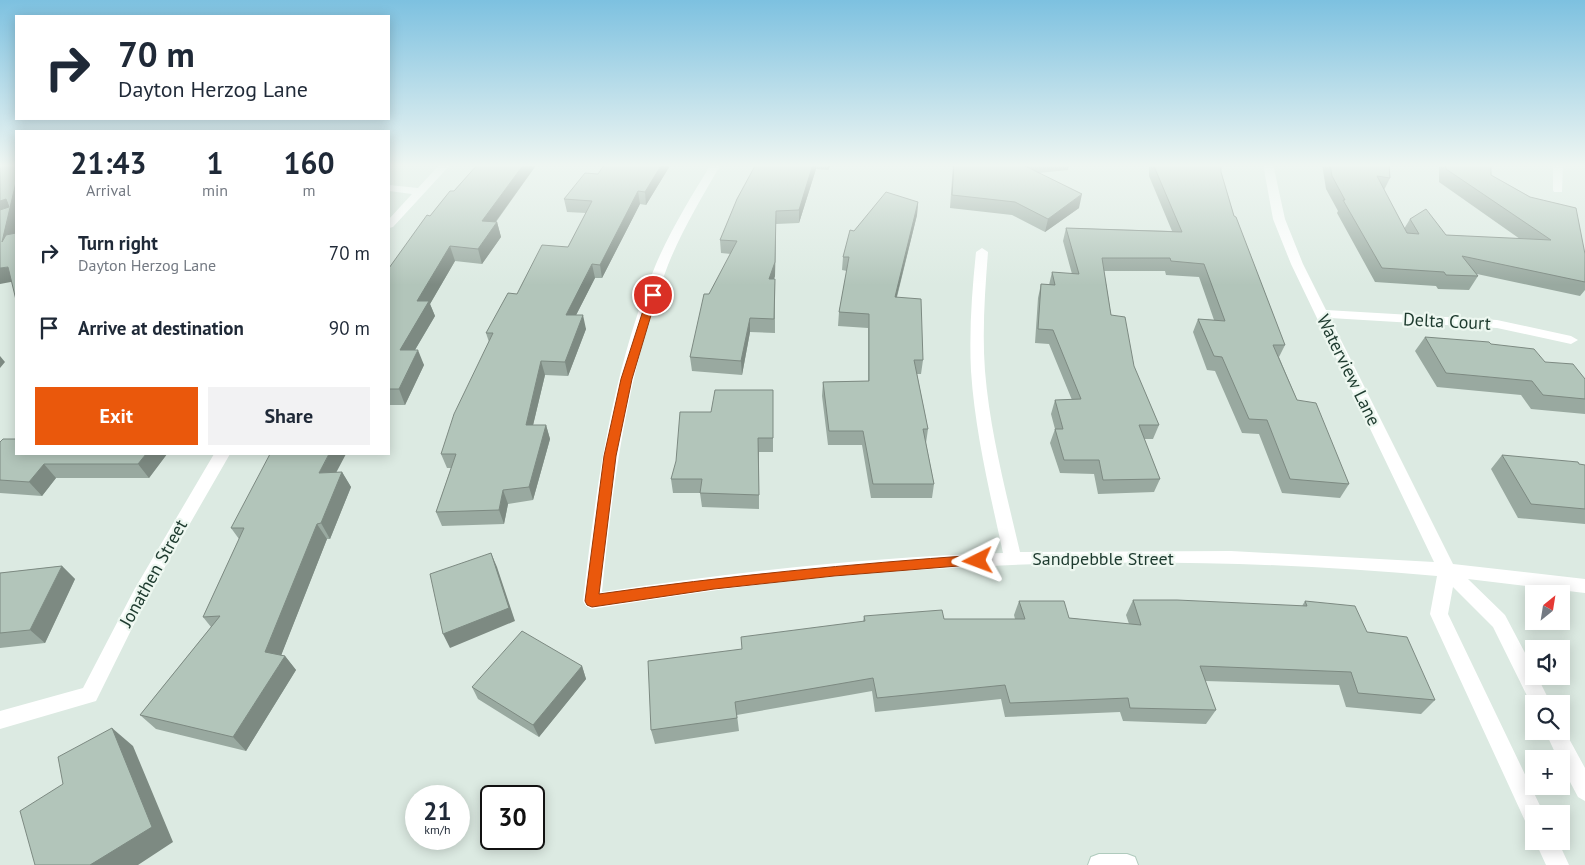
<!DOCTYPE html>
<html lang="en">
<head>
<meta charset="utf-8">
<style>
  body { margin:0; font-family:"PT Sans",sans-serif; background:#f2f2f3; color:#1f2937; height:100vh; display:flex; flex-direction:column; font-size:19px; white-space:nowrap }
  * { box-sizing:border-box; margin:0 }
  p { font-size:16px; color:#747a83 }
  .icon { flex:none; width:28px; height:28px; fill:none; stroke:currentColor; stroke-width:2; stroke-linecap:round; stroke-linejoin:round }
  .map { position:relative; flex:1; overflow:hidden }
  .drawer { position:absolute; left:15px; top:130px; width:375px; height:325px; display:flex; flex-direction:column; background:#fff; border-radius:0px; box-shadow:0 2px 12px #0003 }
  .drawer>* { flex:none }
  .guide { position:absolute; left:15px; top:15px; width:375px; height:105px; border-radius:0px; box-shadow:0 2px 12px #0003; background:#fff; color:#1f2937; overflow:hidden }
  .needle { width:32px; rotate:30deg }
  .fabs { position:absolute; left:1525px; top:585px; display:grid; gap:10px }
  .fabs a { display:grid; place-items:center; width:45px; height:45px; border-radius:0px; background:#fff; box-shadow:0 2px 12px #0003; font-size:25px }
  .speed { position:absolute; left:405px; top:785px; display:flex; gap:10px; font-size:25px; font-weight:700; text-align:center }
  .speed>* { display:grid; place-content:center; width:65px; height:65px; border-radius:50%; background:#fff; box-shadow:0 2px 12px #0003; line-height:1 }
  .speed small { font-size:12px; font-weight:400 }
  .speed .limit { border:2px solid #111; border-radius:8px; background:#fff; color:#111 }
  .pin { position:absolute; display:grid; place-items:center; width:42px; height:42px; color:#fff; margin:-21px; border:2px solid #fff; border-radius:50%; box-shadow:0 1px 5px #0007 }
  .me { position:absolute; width:55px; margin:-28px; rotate:267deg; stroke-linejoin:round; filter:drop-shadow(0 0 4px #0008) }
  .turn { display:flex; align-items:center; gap:18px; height:105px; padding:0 20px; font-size:22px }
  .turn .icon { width:65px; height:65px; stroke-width:2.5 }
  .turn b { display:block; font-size:35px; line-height:42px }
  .eta { display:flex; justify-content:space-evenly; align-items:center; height:85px; text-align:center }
  .eta b { font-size:30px; font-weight:800; line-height:35px }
  .action { display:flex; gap:10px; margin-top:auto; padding:10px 20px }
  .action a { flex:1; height:58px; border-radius:0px; background:#ea580c; color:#fff; font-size:20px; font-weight:800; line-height:58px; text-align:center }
  .action a+a { background:#f2f2f3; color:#1f2937 }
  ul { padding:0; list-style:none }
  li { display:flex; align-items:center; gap:15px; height:75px; padding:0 20px }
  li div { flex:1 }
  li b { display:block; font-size:19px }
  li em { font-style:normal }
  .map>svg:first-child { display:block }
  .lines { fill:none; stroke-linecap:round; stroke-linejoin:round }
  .secondary-casing { stroke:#afcbbd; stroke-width:2 }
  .street { fill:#fff; fill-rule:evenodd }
  .secondary { fill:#fff; fill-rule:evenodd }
  .wall { fill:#99a9a0 }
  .shaded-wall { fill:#7d8a82 }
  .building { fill:#b2c5ba; stroke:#7d8a82 }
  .route { fill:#ea580c; stroke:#983908 }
  .labels { text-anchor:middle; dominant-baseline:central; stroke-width:4.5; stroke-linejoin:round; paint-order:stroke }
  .street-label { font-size:18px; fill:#1d3a2e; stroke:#edf7f0 }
</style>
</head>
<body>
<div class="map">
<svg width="1585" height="865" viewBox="0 0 1585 865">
  <rect width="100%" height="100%" fill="#dceae2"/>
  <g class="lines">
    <g class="secondary-casing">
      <path id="secondary" d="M1099,854H1127L1135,857L1138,865H1088L1091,857Z"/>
    </g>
    <path class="street" d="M440,164H451L393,227L389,228V219L412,194L389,191V185L418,188Z
      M711,164H721C702,197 682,230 668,265C628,370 613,481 602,592C735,572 868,557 1003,553C990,493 975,432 971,371C969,331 972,291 976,252L982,248L988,252C985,291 982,331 985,371C990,432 1006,492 1020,552L1231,551L1434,562L1291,264L1273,219L1263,164H1273L1285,219L1303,264L1326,310L1497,320L1571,336L1578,340L1571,344L1497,328L1330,318L1453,564L1585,579V593L1468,579L1505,615L1534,670V676H1537L1551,704H1534V710L1493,627L1453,587L1448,614L1544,814H1534V826L1526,823L1430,614L1437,576C1240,558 1038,558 841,576C758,583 675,596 592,609L586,606L583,601C596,487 612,371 656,264C671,229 691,197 711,164Z
      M1553,164H1563L1562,192H1554L1553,190Z
      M214,454H230L146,600L96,701L0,729V711L83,688L134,590Z
      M1561,724L1585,768V801L1578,797L1561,765V759H1558L1545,731H1561Z
      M1535,841H1558L1569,865H1546Z"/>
    <use href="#secondary" class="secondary"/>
  </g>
  <path class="wall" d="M478,164H537L496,222H497L501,237L482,264L455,261L430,304L435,316L415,350L424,365L405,405H389V268L430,216L454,191Z
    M671,164L646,205L640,204L602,278H595L576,315L586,329L568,376L545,375L533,425H546L550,439L533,500L508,504L504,524L442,526L436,512L451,468H447L441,454L489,342L486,333L517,294L568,247L586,213L567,212L564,199L598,174Z
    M756,164H831L828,170L816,169L799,223L776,224L775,276L774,279L775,292V333L750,332L742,375L692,371L690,357L709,294L731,254L721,253L720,240Z
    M953,164H1069L1068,170L1038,173L1079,208L1045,232L1012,215L950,208Z
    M1149,164H1221V172L1234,216L1285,345L1279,357L1297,400L1349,484L1340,498L1282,493L1259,434L1242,433L1215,371L1207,370L1193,332L1198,319L1214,320L1199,277L1166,275L1165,271H1104L1111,315L1159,425L1153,439H1144L1160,479L1154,492L1098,494L1094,474L1060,473L1050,443L1055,429L1051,414L1055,400H1072L1049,344L1035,343L1038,298L1041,284L1049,285L1052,272L1072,274L1063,241L1066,228L1172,231L1149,176Z
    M1322,164H1389L1390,178L1384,190L1404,229L1410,219L1446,235L1520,239L1439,182V164H1491V175L1530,197L1585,282V290L1580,296L1477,274L1478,276L1469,290L1438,289L1436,286L1375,282L1337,213L1338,211L1326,189Z
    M918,202L917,215L897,297L923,360L921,374H917L928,429L926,443L934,484L932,498H871L862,445H828L822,396L823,382L868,381V328L838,326L839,312L847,271L842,270L843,257L854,231Z
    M1425,337L1491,344L1545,362L1585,379V414L1531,409L1521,395L1437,387L1415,351Z
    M773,390V452H759V509L702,507L700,493H673L671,479L711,412Z
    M0,442L16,454H167L149,478H56L42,496L0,493Z
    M1502,455L1585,465V524L1518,518L1491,469Z
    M336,472H342L351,487L330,539H327L281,655L285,656L296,670L246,751L156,729L140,715L211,627L203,617L239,539L231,528Z
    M62,566L75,579L45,643L0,648V573Z
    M1133,600L1302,606L1305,601L1367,632L1435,700L1421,714L1346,707L1339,685L1205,681L1216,710L1206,724L1123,721L1120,712L1005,717L1001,699L875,712L872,691L737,715L739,731L655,744L651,730L742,649L863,622L864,616L944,619H1015L1014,615L1019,601L1069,618L1129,624L1126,615Z
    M582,666L586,679L539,737L478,699L472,687Z"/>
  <path class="shaded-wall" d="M524,164H537L486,235L482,221Z
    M662,164H671L646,205L645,192Z
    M813,164H816V169L799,223V210Z
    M828,164H831L828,170Z
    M16,182V236L2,242L0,216V201Z
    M638,191L640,204L602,278L600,265Z
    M1082,194L1079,208L1045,232L1048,219Z
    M918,202L917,215L893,311L895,297Z
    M776,211L775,276L769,292V279Z
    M497,222L501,237L482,264L478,249Z
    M450,246L455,261L430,304L435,316L406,365L400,350L417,301Z
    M592,264L595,278L569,329L566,315Z
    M8,267L16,281L0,284V268Z
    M583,315L586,329L568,376L565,362Z
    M750,318V332L742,375L741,361Z
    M418,350L424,365L405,405L399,389Z
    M0,356L5,362L0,368Z
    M541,361L545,375L530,438L526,425Z
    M546,425L550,439L533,500L529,487Z
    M758,438L759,452V509V495Z
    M146,454H167L149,478L138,464Z
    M329,454H346L328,488L319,473Z
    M44,464L56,478L42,496L29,482Z
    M342,472L351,487L330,539L321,523Z
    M503,490L508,504L504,524L499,510Z
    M317,524L327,539L277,666L265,652Z
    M491,553L497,567L515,621L450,648L443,634Z
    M62,566L75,579L45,643L30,630Z
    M285,656L296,670L246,751L233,737Z
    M582,666L586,679L539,737L533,725Z
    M112,728L133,746L173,842L138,865H90Z"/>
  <path class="building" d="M0,164H16V182L2,242L6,235L16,233V300L8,267L0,268V210L9,207L6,199L0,201Z
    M478,164H524L482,221L497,222L478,249L450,246L417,301H429L400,350H418L399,389H389V268L427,215L430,216L450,191H454Z
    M605,164H662L645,192L638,191L600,265L592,264L566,315H583L565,362L541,361L526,425H546L529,487L503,490L499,510L436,512L456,454H441L454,414L493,333H486L508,293L517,294L542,245L568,247L592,201L564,199L585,173L598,174Z
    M756,164H813L799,210L776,211L775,262L769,279H775L774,319L750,318L741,361L690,357L704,294H709L737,241L720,240L737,199Z
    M954,164H1021L1082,194L1048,219L1015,202L952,195Z
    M1153,164H1221V172L1234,216L1236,217L1285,345H1273L1297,400L1316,403L1349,484L1290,479L1267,420L1249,419L1222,357L1214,356L1198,319L1225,321L1204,264L1171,261L1170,258H1102L1111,315L1125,317L1134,366L1159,425H1139L1160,479L1103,480L1099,460H1064L1055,429H1063L1055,400L1081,399L1053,330L1038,329L1041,284L1055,285L1052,272L1079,274L1066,228L1182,232Z
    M1330,164H1389L1390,178L1377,176L1407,233L1419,234L1410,219L1426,209L1446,235L1551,240L1446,169V164H1491V175L1530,197L1576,208L1585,254V282L1462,256L1478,276L1446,275L1444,272L1382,268L1343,200H1345L1332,176Z
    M886,192L918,202L895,297L921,299L923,360H914L928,429H923L934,484H873L863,431H829L823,382L869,381V314L839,312L849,257H843L850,230L854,231Z
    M1425,337L1489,342L1491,344L1534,349L1545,362L1573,364L1585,379V399L1543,395L1532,381L1446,373Z
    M715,390H773V438H758L759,495L700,493L702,479H671L676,461L680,412H711Z
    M3,439H16V454H146L138,464H44L29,482L0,480V442Z
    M270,454H329L319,473L342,472L321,523L317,524L265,652L285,656L233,737L140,715L220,616L203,617L244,528H231Z
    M1502,455L1578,462L1579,464L1585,465V509L1531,504Z
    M491,553L509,608L443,634L430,574Z
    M62,566L30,630L0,633V573Z
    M1133,600H1177L1307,606L1305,601L1355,606L1367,632L1407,637L1435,700L1358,693L1351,672L1200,666L1216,710L1130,708L1128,698L1010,703L1005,685L877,698L873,678L735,702L737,718L651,730L648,661L742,649L741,637L865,621L864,616L942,610L944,619H1025L1019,601H1064L1069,618L1141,625Z
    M522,631L582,666L533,725L472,687Z
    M112,728L152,827L90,865H35L20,811L63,784L58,757Z"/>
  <linearGradient id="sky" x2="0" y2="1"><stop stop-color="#7dc1e0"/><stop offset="0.58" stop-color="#eff6f2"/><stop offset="1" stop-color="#eff6f2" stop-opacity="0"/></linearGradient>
  <rect width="1585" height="285" fill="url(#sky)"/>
  <path class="route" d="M653,292L657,295L632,379L616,456L599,594C725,576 851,564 978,555L983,557L985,561L983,564L834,576L714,589L592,607L587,605L585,601L604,456L621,379L648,295Z"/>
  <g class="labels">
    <g class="street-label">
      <text transform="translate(1447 321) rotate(3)">Delta Court</text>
      <text transform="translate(1349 370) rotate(64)">Waterview Lane</text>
      <text x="1103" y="558">Sandpebble Street</text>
      <text transform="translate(153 573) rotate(-61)">Jonathen Street</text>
    </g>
  </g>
</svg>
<div class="fabs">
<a><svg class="needle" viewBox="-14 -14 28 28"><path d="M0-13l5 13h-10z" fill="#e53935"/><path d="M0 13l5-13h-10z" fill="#747a83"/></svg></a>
<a><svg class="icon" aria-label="sound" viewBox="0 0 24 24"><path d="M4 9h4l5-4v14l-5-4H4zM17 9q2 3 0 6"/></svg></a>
<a><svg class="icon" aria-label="search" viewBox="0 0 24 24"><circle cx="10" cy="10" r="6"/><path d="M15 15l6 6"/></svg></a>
<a>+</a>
<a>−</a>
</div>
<div class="speed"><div>21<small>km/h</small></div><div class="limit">30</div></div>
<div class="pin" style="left:653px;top:295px;background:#d93025"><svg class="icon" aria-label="arrive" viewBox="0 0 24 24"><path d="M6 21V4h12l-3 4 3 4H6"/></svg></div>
<svg class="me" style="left:978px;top:561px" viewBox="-20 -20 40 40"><path d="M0-17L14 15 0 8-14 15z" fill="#ea580c" stroke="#fff" stroke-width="4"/></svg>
<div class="guide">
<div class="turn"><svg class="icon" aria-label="right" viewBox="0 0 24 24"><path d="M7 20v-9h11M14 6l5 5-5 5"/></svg><div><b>70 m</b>Dayton Herzog Lane</div></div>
</div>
<section class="drawer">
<div class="eta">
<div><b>21:43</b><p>Arrival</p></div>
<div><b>1</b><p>min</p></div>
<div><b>160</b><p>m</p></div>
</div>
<ul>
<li><svg class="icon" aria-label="right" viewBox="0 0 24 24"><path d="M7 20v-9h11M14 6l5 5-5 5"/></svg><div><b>Turn right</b><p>Dayton Herzog Lane</p></div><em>70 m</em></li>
<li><svg class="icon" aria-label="arrive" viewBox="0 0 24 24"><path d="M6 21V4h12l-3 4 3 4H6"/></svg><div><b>Arrive at destination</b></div><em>90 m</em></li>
</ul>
<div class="action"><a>Exit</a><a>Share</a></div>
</section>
</div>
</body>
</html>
